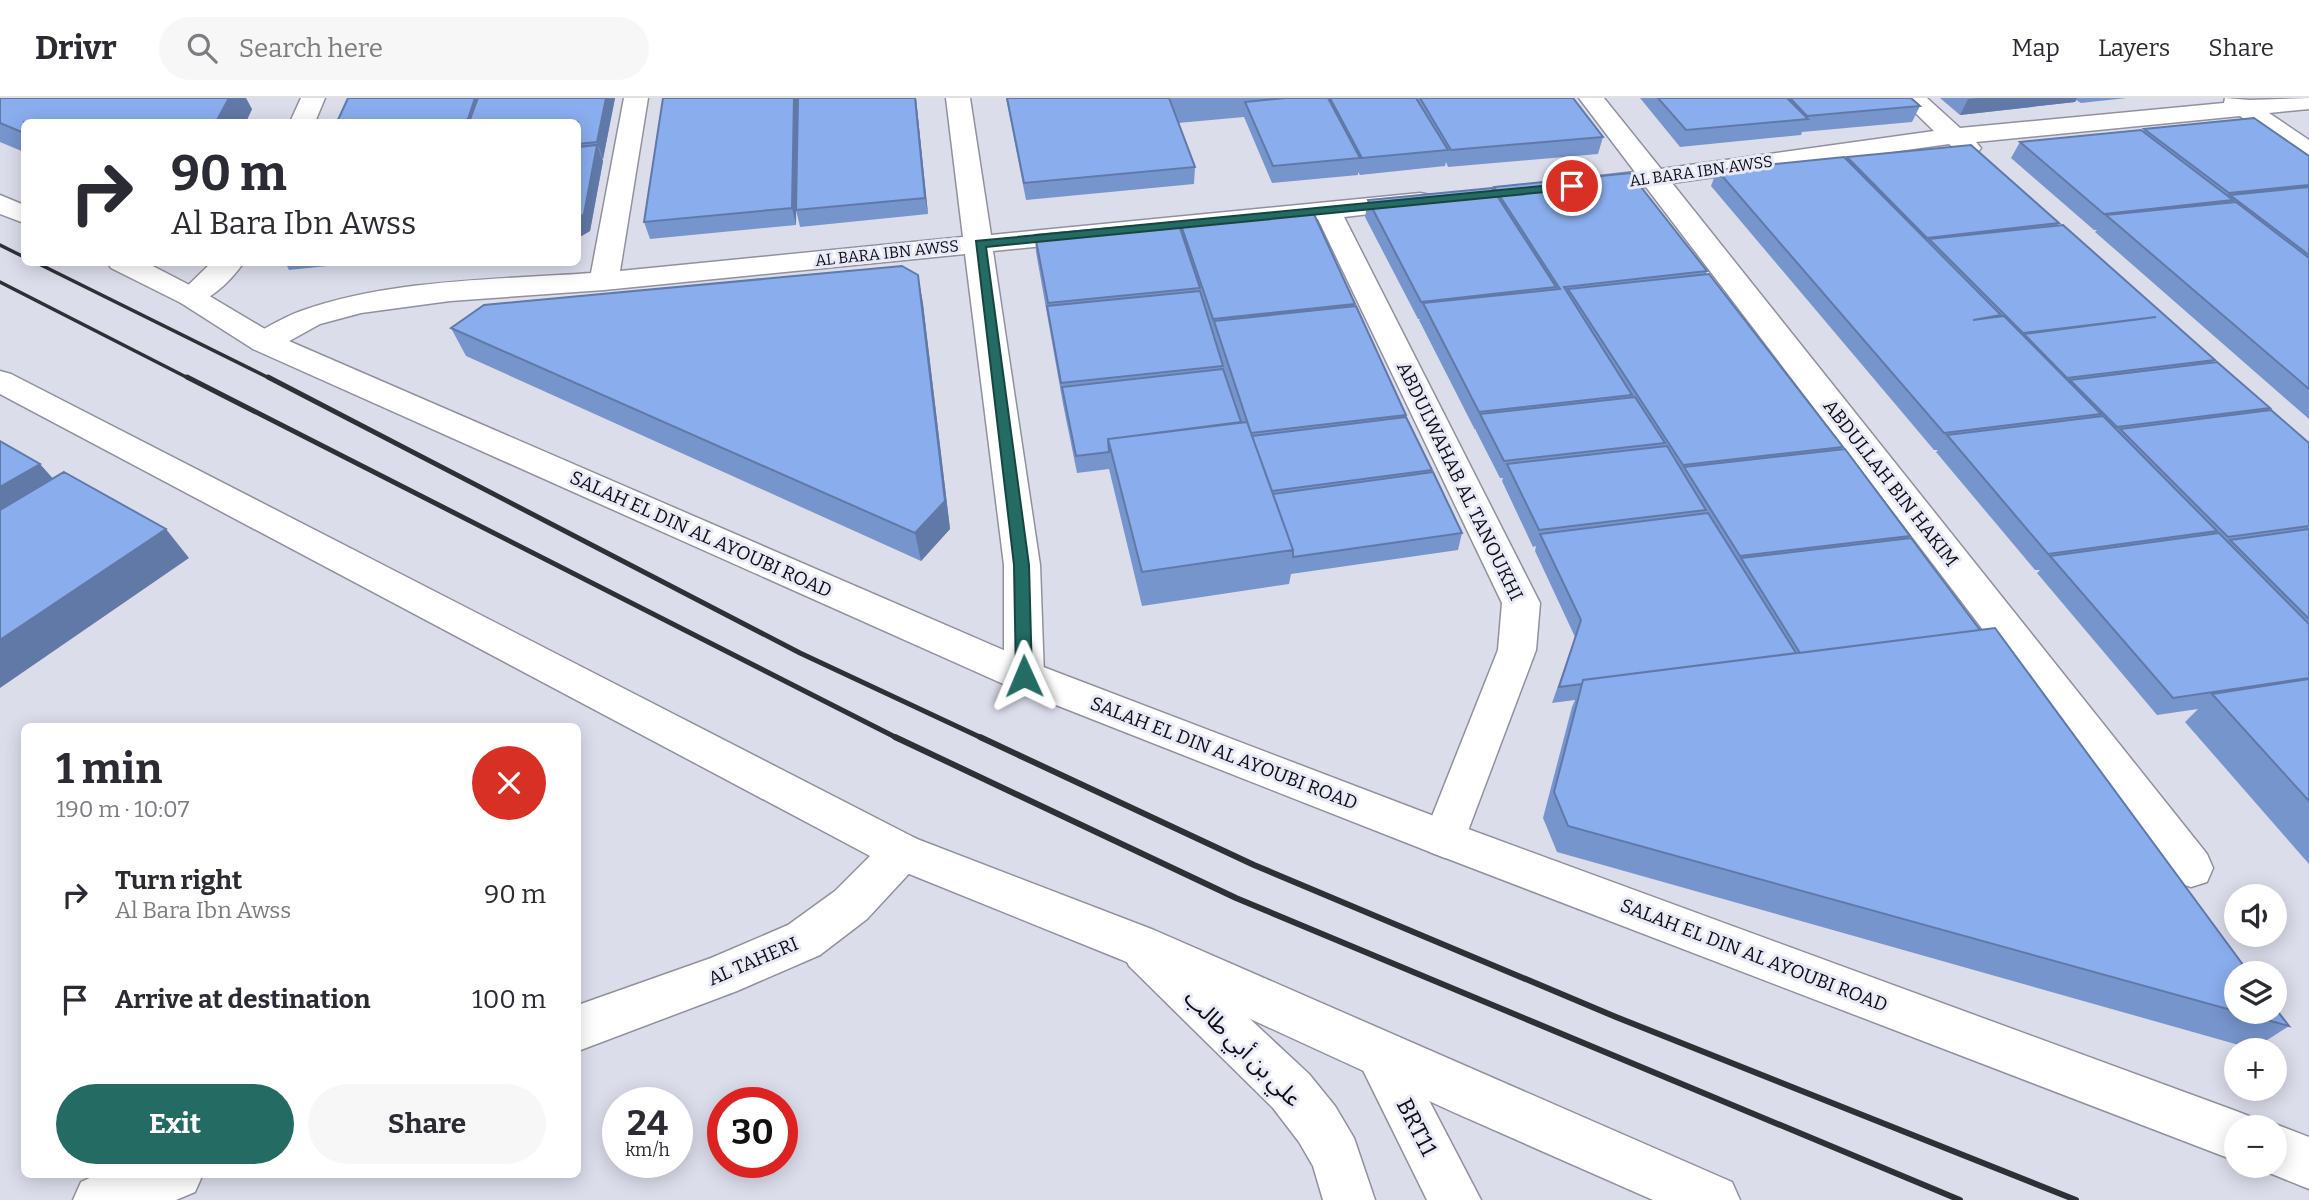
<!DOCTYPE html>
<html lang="en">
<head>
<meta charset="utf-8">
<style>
  body { margin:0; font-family:Bitter,"Noto Sans Arabic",serif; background:#f7f7f7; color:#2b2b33; height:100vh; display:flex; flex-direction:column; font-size:26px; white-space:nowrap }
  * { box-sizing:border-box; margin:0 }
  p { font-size:23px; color:#7c7c81 }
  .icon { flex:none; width:38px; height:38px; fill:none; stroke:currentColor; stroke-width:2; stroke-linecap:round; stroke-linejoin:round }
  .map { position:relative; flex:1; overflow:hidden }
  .sheet { position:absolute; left:21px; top:625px; width:560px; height:455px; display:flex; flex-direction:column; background:#fff; border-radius:10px; box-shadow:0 4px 18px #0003 }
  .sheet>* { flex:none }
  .guide { position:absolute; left:21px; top:21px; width:560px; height:147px; border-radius:10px; box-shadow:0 4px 18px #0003; background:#fff; color:#2b2b33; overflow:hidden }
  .tools { position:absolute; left:2224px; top:786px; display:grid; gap:14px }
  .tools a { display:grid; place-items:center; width:63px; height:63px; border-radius:50%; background:#fff; box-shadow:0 4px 18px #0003; font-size:35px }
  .speed { position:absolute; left:602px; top:989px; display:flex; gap:14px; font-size:35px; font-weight:700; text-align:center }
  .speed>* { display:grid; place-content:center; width:91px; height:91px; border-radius:50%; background:#fff; box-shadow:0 4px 18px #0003; line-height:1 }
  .speed small { font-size:18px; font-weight:400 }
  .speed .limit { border:10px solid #d22; background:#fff; color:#111 }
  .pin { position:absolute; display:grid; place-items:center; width:60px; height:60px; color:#fff; margin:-30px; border:4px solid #fff; border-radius:50%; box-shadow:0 2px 7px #0007 }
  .me { position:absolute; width:77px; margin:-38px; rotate:359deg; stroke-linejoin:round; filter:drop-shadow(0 0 5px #0008) }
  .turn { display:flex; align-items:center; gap:24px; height:147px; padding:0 35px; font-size:32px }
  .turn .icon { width:91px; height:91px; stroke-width:2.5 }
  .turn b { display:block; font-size:49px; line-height:60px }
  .round { display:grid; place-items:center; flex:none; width:74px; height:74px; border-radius:37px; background:#f7f7f7 }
  .head { display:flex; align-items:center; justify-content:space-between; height:119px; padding:0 35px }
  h1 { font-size:42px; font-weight:700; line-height:52px }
  .action { display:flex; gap:14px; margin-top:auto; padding:14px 35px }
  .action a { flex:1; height:80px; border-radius:42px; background:#236b63; color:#fff; font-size:28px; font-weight:700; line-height:80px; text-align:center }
  .action a+a { background:#f7f7f7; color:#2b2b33 }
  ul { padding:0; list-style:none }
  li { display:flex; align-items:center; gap:21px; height:105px; padding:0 35px }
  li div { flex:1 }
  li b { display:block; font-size:26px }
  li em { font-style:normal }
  header { display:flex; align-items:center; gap:42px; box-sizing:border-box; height:98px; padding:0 35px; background:#fff; border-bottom:2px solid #e1e1e2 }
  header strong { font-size:33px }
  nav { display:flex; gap:38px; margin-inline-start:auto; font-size:24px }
  .search { width:490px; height:63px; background:#f7f7f7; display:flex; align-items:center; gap:18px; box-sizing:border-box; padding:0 24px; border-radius:38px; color:#7c7c81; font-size:26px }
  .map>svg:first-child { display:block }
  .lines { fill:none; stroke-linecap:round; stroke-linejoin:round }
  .minor-casing { stroke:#90919d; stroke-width:3 }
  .tertiary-casing { stroke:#90919d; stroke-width:3 }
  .secondary-casing { stroke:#90919d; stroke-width:3 }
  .primary-casing { stroke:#90919d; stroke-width:3 }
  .minor { fill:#fff; fill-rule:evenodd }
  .tertiary { fill:#fff; fill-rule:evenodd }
  .secondary { fill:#fff; fill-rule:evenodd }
  .primary { fill:#fff; fill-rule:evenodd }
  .rail-far2 { stroke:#2f3036; stroke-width:3.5 }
  .rail-far1 { stroke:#2f3036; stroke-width:5 }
  .rail { stroke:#2f3036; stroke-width:6 }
  .wall { fill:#7795cd }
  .shaded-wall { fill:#6179a7 }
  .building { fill:#8aadee; stroke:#6179a7; stroke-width:2 }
  .route { fill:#236b63; stroke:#174640; stroke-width:2 }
  .labels { text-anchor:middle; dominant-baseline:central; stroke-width:6; stroke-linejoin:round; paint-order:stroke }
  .far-street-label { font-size:16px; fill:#0e0e13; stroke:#e9eaf8 }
  .street-label { font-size:19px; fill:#0e0e13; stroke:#e9eaf8 }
  .near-street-label { font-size:23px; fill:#0e0e13; stroke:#e9eaf8 }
</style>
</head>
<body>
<header>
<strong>Drivr</strong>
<div class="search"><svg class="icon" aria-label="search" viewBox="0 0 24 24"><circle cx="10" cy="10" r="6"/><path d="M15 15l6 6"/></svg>Search here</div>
<nav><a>Map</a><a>Layers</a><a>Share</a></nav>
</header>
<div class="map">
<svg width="2309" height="1102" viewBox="0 0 2309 1102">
  <rect width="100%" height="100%" fill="#dcddeb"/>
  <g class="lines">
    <g class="minor-casing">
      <path id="minor" d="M301,0H325L315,24H290Z
        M624,0H648L620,173L963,139L946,0H970L991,137L1420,95L1430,97L1434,103L1430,109L1344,119L1540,505L1536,552L1460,754L1445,760L1430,754L1423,741L1498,552L1502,505L1318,121L993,153L1040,467L1044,578L1038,589L1024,593L1010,589L1004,578V467L965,156L604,192L450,203L361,215L320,226L275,251L264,253L253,251L249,244L253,237C268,229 284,219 301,213C392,181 495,182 591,175Z
        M1579,0H1604L1661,71L1934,33L1900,0H1927L1960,30L2224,5L2225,0L2250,2L2309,0V11L2269,15L2309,42V62L2300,60L2240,18L1976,44L1981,50L1977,56C1964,59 1959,55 1949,46L1672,85L2207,756L2213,770L2207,784L2191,789L2175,784L1646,89L1585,95L1575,93L1572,87L1575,81L1635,74Z
        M212,164H244C231,183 204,211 181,205L176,199Z
        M902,735L917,741L924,754L917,767L867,821L820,857L737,893L578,953V907L711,860L788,827L835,793L887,741Z
        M98,1076H203L195,1094L176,1102H73L81,1084Z"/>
    </g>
    <g class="tertiary-casing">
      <path id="tertiary" d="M1145,832L1161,838L1309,976L1335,1008L1354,1040L1375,1102H1323L1313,1068L1299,1044L1273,1010L1129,868L1122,853L1129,838Z"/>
    </g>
    <g class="secondary-casing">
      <path id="secondary" d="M1379,932L1396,939L1481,1102H1427L1355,956L1362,939Z"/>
    </g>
    <g class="primary-casing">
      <path id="primary" d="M0,97L24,107V125L0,116Z
        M107,164H145L201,193L275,237L1038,567L1460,728L2236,1013L2254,1020L2258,1029H2236V1063L1430,754L1010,589L253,251L181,205L111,170Z
        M0,273L11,276L917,741L1154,832L1732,1084L1740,1102H1653L1453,1014L1122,862L887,767L0,296Z
        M2275,1026L2309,1039V1091L2257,1070L2256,1068H2275V1029H2269Z"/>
    </g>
    <use href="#minor" class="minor"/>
    <use href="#tertiary" class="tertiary"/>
    <use href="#secondary" class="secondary"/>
    <use href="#primary" class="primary"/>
    <path class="rail-far2" d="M0,147L24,159
      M35,164L271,281
      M0,184L190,281"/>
    <path class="rail-far1" d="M187,279L899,641
      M268,279L800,555L984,641"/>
    <path class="rail" d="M895,639L1236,800L1960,1102
      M980,639L1254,767L1616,919L2076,1102"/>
  </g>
  <path class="wall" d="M0,0L252,11L246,24H24V54L0,44Z
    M615,0L603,61H602L603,63L590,133L578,140V24Z
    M916,0L928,116L800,129L796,112V127L650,141L644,124Z
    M1006,0H1573L1603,39L1598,56L1448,69L1446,64L1445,68L1360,77L1358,74V77L1272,85L1244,19L1178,25L1195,69L1194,86L1026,102Z
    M1640,0H1911L1920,8L1912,24L1802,34L1801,37L1680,49Z
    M1940,0H2127L2081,5L2076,2L2075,4L1960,17Z
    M2144,31L2309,58V321L2095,134L2097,132H2094L2011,60L2020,44L2143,33Z
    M1847,59L2059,125L2058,127L2215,262L2212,264L2270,310L2268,312L2309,345V766L2185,624L2198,611L2157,617L2037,475L2040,472H2035L1936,354L1938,352H1934L1711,88L1717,72L1846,62Z
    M1494,89L1707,173L1706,176L1843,349L1842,351L1910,438L1908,440L2289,928L2253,951L1557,754L1543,720L1572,609L1575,602L1552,605L1575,539L1535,453L1536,448L1533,449L1502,383L1503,380H1500L1476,333V331L1475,332L1419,222L1420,221H1418L1365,119L1368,102L1493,92Z
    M1181,127L1355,206L1354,208L1406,317V319L1432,372V375L1462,435L1458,452L1291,476L1289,486L1142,508L1109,371L1077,375L1063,306L1036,154L1035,137L1181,134Z
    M285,164H366L289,172Z
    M918,177L923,206L950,431L921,463L466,258L451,230Z"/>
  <path class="shaded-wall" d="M217,0H246L252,11L246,24H214Z
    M475,0H487L479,24H467Z
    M606,0H615L603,61L597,44Z
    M794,0H798L796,127L792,110Z
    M915,0H916L928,116L925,100Z
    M1979,0H2077L2075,4L1960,17L1968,1Z
    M597,47L603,63L590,133L578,140V120Z
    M918,177L923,206L950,431L921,463L915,435Z
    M40,366L65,394L0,434V389Z
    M166,431L189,460L0,590V542Z"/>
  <path class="building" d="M0,0H229L216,24H24V35L0,25Z
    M348,0H475L467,24H337Z
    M478,0H606L597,44L578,46V24H469Z
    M663,0H794L792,110L644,124Z
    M798,0H915L925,100L796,112Z
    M1007,0H1169L1195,69L1024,85Z
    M1285,0H1328L1360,60L1273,68L1245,4Z
    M1330,0H1416L1448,52L1362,60Z
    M1420,0H1573L1603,39L1451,52Z
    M1658,0H1787L1808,21L1686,32Z
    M1790,0H1911L1920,8L1807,18Z
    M2254,20L2309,58V87L2229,95L2144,31Z
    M2141,32L2233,102L2104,116L2020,44Z
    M597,47L584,116L578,120V49Z
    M1971,47L2059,125L1927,140L1847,59Z
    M1844,59L2001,217L1973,222L2004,218L2101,316L1944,335L1717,72Z
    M1630,75L1707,173L1564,189L1632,297L1479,314L1423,205L1560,191L1494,89Z
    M2309,89V157L2230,97Z
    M1492,90L1556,189L1421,204L1368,102Z
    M2236,104L2309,160V291L2106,117Z
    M1313,114L1355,206L1213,221L1181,127Z
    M1178,124L1200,190L1048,205L1035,137Z
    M2063,127L2215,262L2067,280L2024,236L2156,219L2023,235L1929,141Z
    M902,168L918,177L945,403L915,435L451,230L484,207Z
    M1709,176L1843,349L1683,367L1568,191Z
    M1200,193L1223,268L1061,285L1047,208Z
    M1356,208L1406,317L1251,335L1214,223Z
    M2217,264L2270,310L2117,329L2070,282Z
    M1223,271L1241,324L1108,341L1109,354L1076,358L1062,289Z
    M1635,299L1665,345L1504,363L1480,316Z
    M2271,312L2309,345V428L2228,439L2120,331Z
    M2103,318L2217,433L2048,456L1947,337Z
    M1406,319L1432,372L1272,393L1252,338Z
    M1247,324L1293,452L1142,474L1108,341Z
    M0,343L40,366L0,389Z
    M1667,348L1706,412L1539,432L1507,366Z
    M1845,351L1910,438L1740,458L1684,369Z
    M64,374L166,431L0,542V412Z
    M1433,374L1462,435L1293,459V452L1273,396Z
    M1708,415L1796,555L1583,582L1582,586L1559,589L1581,522L1540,436Z
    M2309,431V521L2230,442Z
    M2219,435L2309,526V580L2173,600L2050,458Z
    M1911,440L1980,532L1800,555L1741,460Z
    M1995,530L2249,875H2236V914H2275V910L2289,928L1568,728L1554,694L1583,582Z
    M2309,581V703L2212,596Z"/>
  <path class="route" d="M1572,85L1578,88L1576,91L986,149L1029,467L1032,578L1024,584L1018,582L1016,578L1014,467L976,143Z"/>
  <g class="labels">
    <g class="far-street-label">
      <text transform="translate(1701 73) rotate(-8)">AL BARA IBN AWSS</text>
      <text transform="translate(887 155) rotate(-6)">AL BARA IBN AWSS</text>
    </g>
    <g class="street-label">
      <text transform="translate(1460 383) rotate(64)">ABDULWAHAB AL TANOUKHI</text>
      <text transform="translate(1891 385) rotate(52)">ABDULLAH BIN HAKIM</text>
      <text transform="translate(701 436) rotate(24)">SALAH EL DIN AL AYOUBI ROAD</text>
      <text transform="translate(1224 655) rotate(21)">SALAH EL DIN AL AYOUBI ROAD</text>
      <text transform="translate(1754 857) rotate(21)">SALAH EL DIN AL AYOUBI ROAD</text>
      <text transform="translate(753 863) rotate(-23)">AL TAHERI</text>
    </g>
    <g class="near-street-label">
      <text transform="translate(1243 950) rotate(45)">علي بن أبي طالب</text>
      <text transform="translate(1417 1029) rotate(63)">BRT11</text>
    </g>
  </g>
</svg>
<div class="tools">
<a><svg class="icon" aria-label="sound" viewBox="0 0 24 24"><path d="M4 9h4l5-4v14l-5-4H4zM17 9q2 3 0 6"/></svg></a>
<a><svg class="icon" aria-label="layers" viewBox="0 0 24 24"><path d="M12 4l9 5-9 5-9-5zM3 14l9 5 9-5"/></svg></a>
<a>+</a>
<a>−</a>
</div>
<div class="speed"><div>24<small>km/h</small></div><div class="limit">30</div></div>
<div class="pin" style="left:1572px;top:88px;background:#d93025"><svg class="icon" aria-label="arrive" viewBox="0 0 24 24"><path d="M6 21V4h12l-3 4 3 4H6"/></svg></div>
<svg class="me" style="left:1024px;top:578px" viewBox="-20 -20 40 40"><path d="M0-17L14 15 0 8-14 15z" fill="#236b63" stroke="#fff" stroke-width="4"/></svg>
<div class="guide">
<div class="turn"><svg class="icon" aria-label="right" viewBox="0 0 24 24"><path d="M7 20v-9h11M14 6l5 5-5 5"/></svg><div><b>90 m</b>Al Bara Ibn Awss</div></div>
</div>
<section class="sheet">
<div class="head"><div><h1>1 min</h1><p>190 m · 10:07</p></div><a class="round" style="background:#d93025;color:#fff"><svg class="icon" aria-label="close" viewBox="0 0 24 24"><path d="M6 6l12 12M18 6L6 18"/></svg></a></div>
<ul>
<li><svg class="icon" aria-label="right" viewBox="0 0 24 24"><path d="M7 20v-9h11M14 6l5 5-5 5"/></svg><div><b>Turn right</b><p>Al Bara Ibn Awss</p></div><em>90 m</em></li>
<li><svg class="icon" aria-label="arrive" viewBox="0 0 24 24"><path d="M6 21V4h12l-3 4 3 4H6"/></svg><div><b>Arrive at destination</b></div><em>100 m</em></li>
</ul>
<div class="action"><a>Exit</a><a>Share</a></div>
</section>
</div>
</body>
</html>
